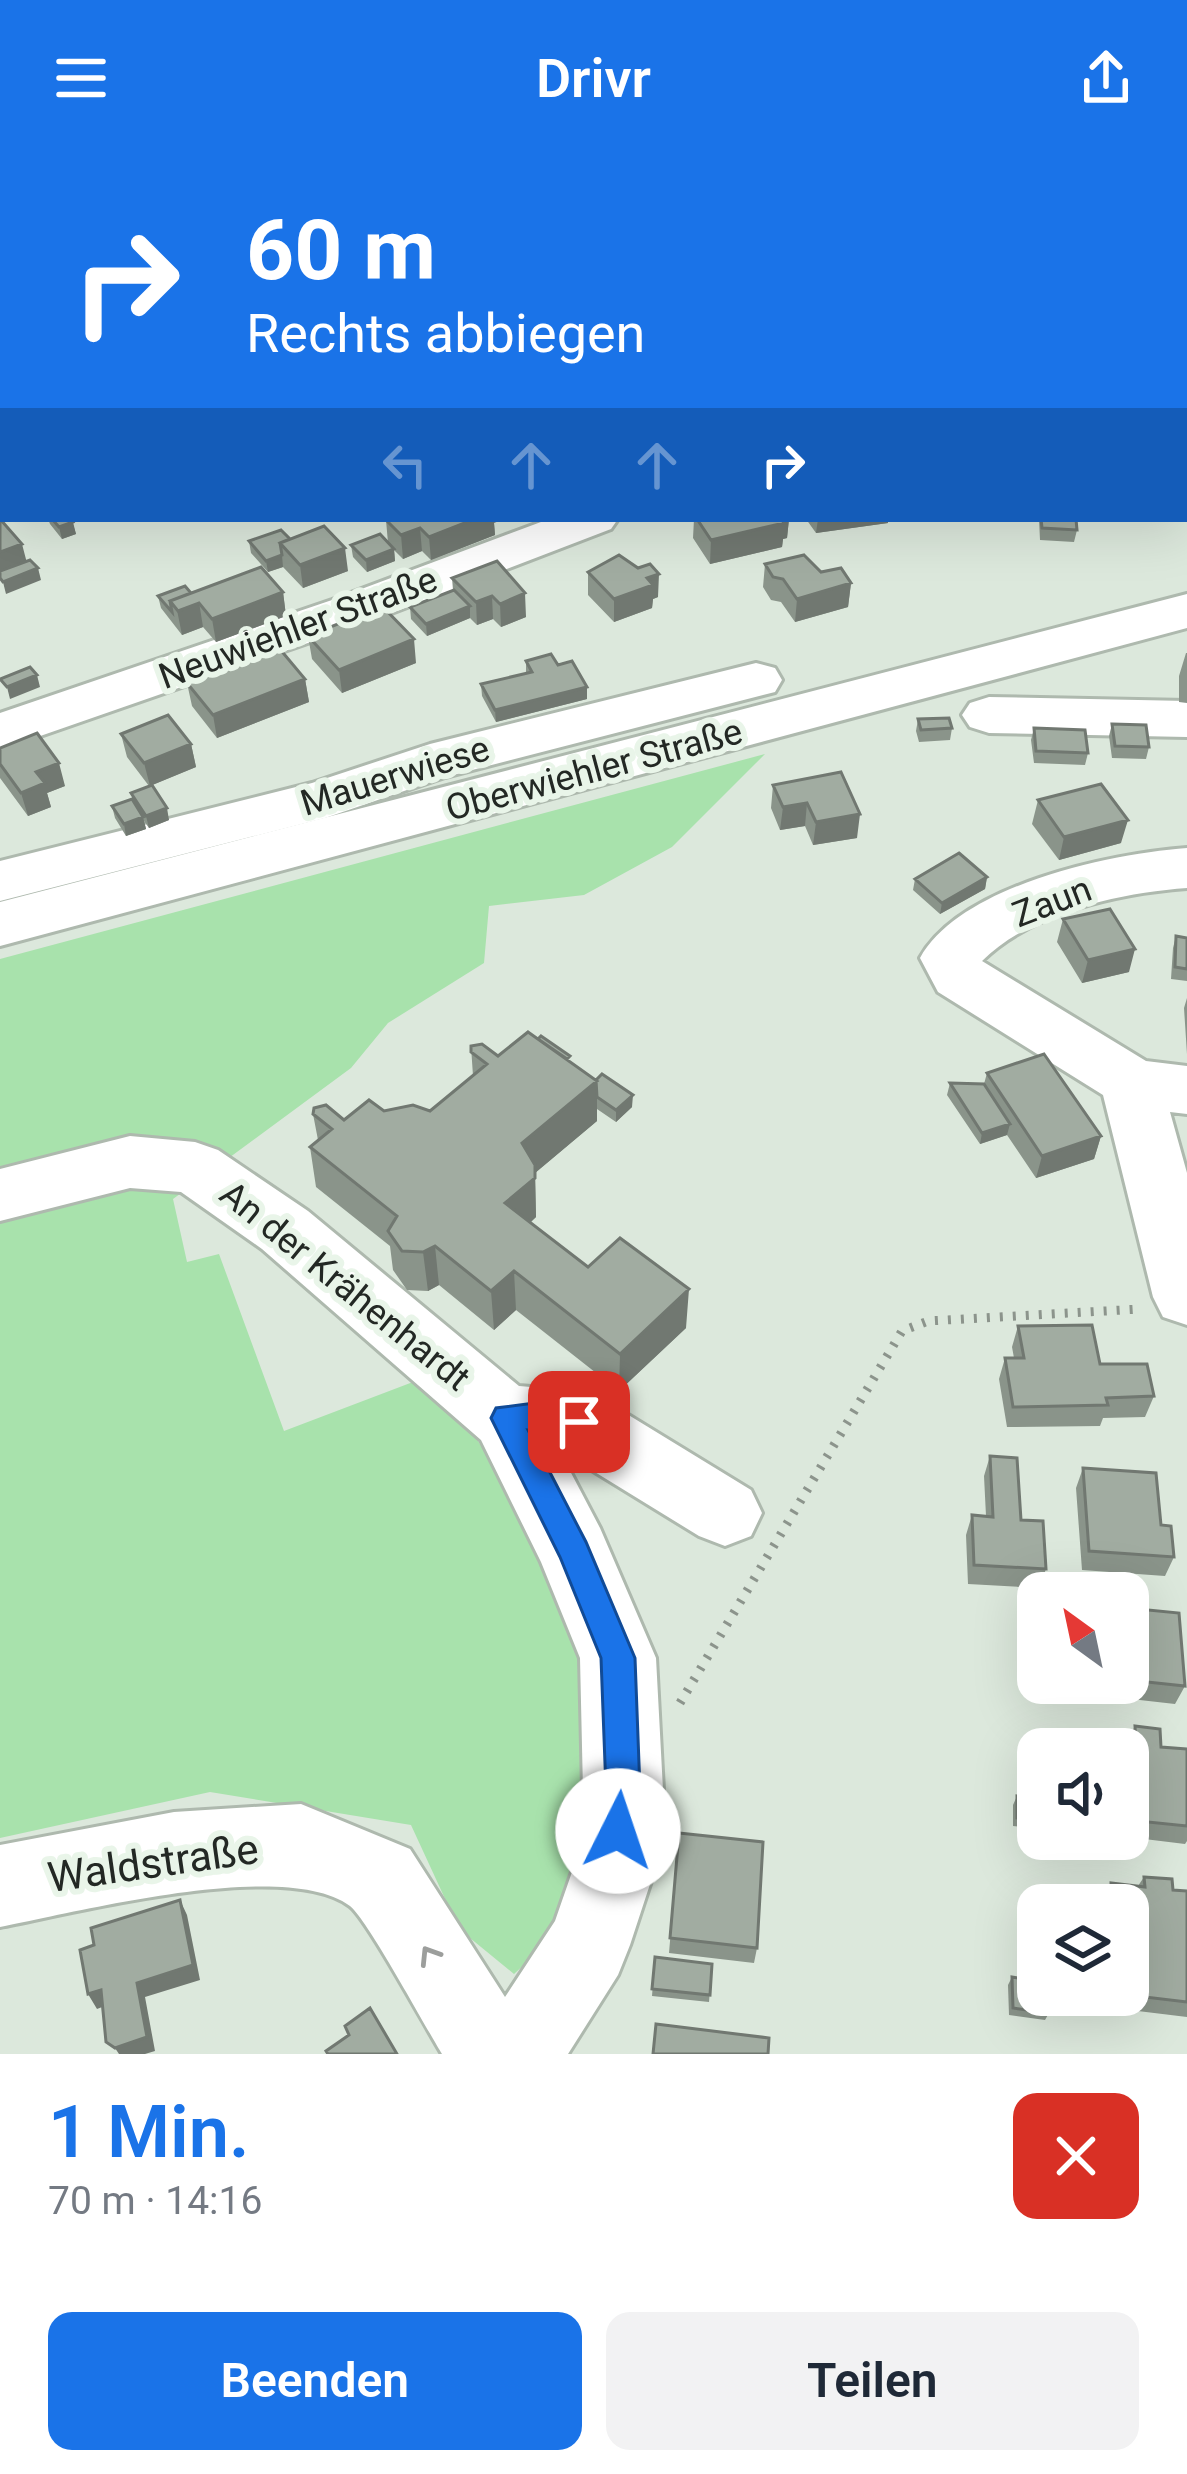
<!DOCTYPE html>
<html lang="de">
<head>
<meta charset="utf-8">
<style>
  body { margin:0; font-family:Roboto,sans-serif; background:#f2f2f3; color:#1f2937; height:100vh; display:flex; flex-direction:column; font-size:45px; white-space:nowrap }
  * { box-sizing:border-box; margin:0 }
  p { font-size:39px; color:#747a83 }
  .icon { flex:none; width:66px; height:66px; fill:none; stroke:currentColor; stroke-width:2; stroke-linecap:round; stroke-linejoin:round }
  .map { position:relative; height:1898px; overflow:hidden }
  .drawer { display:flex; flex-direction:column; background:#fff; flex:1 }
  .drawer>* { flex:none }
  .banner { position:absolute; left:0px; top:0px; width:1188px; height:366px; box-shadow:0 12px 48px #0002; background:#1a73e8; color:#fff; overflow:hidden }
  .needle { width:78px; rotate:327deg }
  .controls { position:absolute; left:1017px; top:1416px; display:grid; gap:24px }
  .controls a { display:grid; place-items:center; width:132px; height:132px; border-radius:24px; background:#fff; box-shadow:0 12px 48px #0002; font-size:60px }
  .pin { position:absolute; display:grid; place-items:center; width:102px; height:102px; color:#fff; margin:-51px; border-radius:24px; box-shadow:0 6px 18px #0006 }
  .me { position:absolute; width:132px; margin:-66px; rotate:4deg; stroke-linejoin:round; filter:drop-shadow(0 0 9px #0008) }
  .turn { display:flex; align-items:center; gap:42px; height:252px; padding:0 48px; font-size:54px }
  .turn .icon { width:156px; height:156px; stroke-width:2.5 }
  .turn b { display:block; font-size:84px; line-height:102px }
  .lanes { display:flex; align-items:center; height:114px; padding:0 48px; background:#0003; justify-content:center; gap:60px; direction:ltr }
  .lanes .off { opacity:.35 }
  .round { display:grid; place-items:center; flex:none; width:126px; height:126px; border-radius:24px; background:#f2f2f3 }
  .head { display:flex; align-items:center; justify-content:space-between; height:204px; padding:0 48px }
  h1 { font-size:72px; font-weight:600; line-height:90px; color:#1a73e8 }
  .primary-button { display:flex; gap:24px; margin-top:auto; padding:24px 48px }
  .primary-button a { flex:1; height:138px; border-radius:24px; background:#1a73e8; color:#fff; font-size:48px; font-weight:600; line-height:138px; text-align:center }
  .primary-button a+a { background:#f2f2f3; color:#1f2937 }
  header { display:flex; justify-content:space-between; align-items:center; height:156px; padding:0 48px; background:#1a73e8; color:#fff; font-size:54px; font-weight:600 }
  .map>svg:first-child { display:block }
  .green { fill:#a8e2ac }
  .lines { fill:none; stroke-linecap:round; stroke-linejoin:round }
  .minor-casing { stroke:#aeb9ae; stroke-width:6 }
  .major-casing { stroke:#aeb9ae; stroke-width:6 }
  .path { stroke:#8c948c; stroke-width:9; stroke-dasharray:3 10; stroke-linecap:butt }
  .minor { fill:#fff; fill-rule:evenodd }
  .major { fill:#fff; fill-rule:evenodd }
  .wall { fill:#8a948a }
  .shaded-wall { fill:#717871 }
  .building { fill:#a1aca1; stroke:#717871; stroke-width:3 }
  .oneway { stroke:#9c9e9c }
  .route { fill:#1a73e8; stroke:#114b97; stroke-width:3 }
  .labels { text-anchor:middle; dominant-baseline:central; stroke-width:12; stroke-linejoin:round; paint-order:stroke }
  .street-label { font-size:36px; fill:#232824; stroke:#e9f5e9 }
  .near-street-label { font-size:42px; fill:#232824; stroke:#e9f5e9 }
</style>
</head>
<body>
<header><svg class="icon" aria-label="menu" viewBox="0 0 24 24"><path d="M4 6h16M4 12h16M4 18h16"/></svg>Drivr<svg class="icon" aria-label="share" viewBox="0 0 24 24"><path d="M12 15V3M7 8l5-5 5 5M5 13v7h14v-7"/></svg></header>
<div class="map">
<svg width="1187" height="1898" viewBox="0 0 1187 1898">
  <rect width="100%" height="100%" fill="#dce8dc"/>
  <path class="green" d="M765,598L672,691L584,739L489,750L484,807L388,867L351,912L173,1043L187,1106L219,1098L284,1275L434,1218L520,1349L580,1489L582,1628L565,1771L514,1818L459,1773L411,1669L210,1636L0,1682V803Z"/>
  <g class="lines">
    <g class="minor-casing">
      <path id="minor" d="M1185,293H1187V322H1185Z
        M3,303V332H0V304Z
        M549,363H618L611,373L368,466L0,594V557L332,444Z
        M756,507L775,512L782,524L775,536L445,621L325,662L0,745V705L312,627L430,588Z
        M989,541L1187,545V581L989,577L970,571L962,559L970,547Z
        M1187,692V732C1120,737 1031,756 982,805L1146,905L1187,910V958L1170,956L1187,1017V1169L1163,1161L1153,1141L1103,939L938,836L920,802C961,729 1109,698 1187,692Z
        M130,980L195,986L218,994L308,1055L519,1230L579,1235L604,1244L751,1334L762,1357L751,1380L725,1390L699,1380L559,1294L600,1372L656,1502L663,1634L654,1716L630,1789L618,1819L568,1898H442C426,1872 367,1763 350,1750C285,1702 79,1756 0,1771V1689L174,1656L301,1648L410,1693L505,1841L555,1765L572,1716L583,1634L580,1502L541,1406L481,1284L262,1093L181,1036L130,1032L0,1065V1013Z"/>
    </g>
    <g class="major-casing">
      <path id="major" d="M1187,438V472L0,790V746Z"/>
    </g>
    <path class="path" d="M680,1547L902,1175L928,1165L1140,1153"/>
    <use href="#minor" class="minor"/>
    <use href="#major" class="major"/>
  </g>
  <path class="wall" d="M48,363H71L76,378L62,383L50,368Z
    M694,363H789L787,382L783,383L782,391L710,408L693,382Z
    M806,363H888V367L816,377Z
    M1039,363H1076L1077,374L1074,386L1040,384Z
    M386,364L494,367L495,379L431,404L422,395L403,403L394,394L395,405L367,416L353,401L351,389L388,387Z
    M290,383L348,415L303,432L283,411L268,416L251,397L249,385Z
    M497,405L526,461L501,471L493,463L477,469L470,462L427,480L411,463L410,451L453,434L452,422Z
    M765,408L821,416L851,427L848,451L795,466L781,446L771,444L763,431Z
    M588,416L658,441L653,443L652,452L614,466L588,439Z
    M283,436L286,460L216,486L203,471L182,479L161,452L158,440L191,437Z
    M308,480L416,507L342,537L312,503Z
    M1186,497H1187V547L1179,546V520Z
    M526,505L558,509L587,543L496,566L482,540L481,528L526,517Z
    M305,523L309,546L217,582L192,550L187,527Z
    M918,563L952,572L950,584L919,586L916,575Z
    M1112,568L1149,591L1146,603L1112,602L1109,580Z
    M1034,572L1088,597L1085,609L1034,607L1031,584Z
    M121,578L191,588L196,611L152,629L169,664L149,672L144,665L146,673L126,680L115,662L112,650L133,644L131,637L149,630L127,601Z
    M0,592L65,630L47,637L51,651L28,660L0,622Z
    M841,616L857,682L813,689L805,670L780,674L771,652L773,629Z
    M1038,644L1121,687L1059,704L1032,668Z
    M987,721L985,733L940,758L913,734L915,723Z
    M1063,763L1129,816L1082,827L1057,786Z
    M1176,780L1187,782V825L1171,823L1173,792Z
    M1187,842V898L1184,852Z
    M471,890L498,900L570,905L632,951L616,966L597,953V965L535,1017L536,1061L530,1067L588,1111L686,1172L619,1235L516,1154L494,1174L439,1129L428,1135L407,1134L393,1114L390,1090L316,1031L310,991L318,984L313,958L344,964L384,955H430L473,920Z
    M987,917L1101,980L1094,1003L1036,1022L1007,979L980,988L947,939L950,927L984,928Z
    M1018,1170L1100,1208L1154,1240L1145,1261L1103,1262L1100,1270L1007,1271L999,1223L1005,1202H1014L1012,1191Z
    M990,1300L1046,1413L1039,1432L968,1428L966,1379L972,1359L986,1360L984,1320Z
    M1083,1312L1161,1369L1174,1401L1165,1420L1082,1414L1076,1332Z
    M1128,1452L1185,1530L1175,1548L1078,1537V1527H1128Z
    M1135,1570L1161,1591L1187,1593V1685L1185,1688L1128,1681V1593H1116L1119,1587L1126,1588Z
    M1017,1640L1038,1642V1673L1013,1670V1649Z
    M679,1677L757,1792L754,1807L669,1797Z
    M1144,1721L1173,1734L1187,1735V1861L1105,1851V1839H1128V1749H1102V1743L1111,1727L1138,1730Z
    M655,1801L712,1808L709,1846L652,1840Z
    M1012,1821L1049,1857L1045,1864L1009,1859L1008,1829Z"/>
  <path class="shaded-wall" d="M455,0H482V3H444Z
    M0,144H3V174L0,161Z
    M475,363H504L494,367L495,379L431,404L429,381Z
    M780,363H789L787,382L783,383L782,391L710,408L711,384Z
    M818,363H888V367L816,377Z
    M73,366L76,378L62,383L59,371Z
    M420,372L422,395L403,403L401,379Z
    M22,388L28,411L0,422V396Z
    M345,392L348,415L303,432L300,409Z
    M394,393L395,405L367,416L366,404Z
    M282,399L283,411L268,416L266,405Z
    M38,412L41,424L6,438L3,426Z
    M659,418L658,441L653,443L652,452L614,466V443L647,422Z
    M851,427L848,451L795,466L797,443Z
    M283,436L286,460L216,486L212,463Z
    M525,437L526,461L501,471L500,448Z
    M492,440L493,463L477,469L476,446Z
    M199,446L203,471L182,479L177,454Z
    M470,450V462L427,480L426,468Z
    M414,483L416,507L342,537L339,514Z
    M37,519L40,531L10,543L7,531Z
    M305,523L309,546L217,582L213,559Z
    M587,531V543L496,566L495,554Z
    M191,588L196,611L150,630L144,607Z
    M59,607L65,630L47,637L51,651L28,660L21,637L36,616Z
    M807,647L805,670L780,674L783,651Z
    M167,652L169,664L149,672L146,660Z
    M860,658L857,682L813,689L816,666Z
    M143,661L146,673L126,680L124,668Z
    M1128,664L1121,687L1059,704L1064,681Z
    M987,721L985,733L940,758L942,747Z
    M1135,793L1129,816L1082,827L1088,804Z
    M597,925V965L535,1017L536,1061L507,1087L505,1047L522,987Z
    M633,939L632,951L616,966V954Z
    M1010,968L1007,979L980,988L982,977Z
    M1101,980L1094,1003L1036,1022L1042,1000Z
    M435,1090L439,1129L428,1135L423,1096Z
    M514,1115L516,1154L494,1174L491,1135Z
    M689,1133L686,1172L619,1235L620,1198Z
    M180,1744L187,1759L200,1824L145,1841L155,1895L145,1898H119L115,1892L137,1827Z
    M101,1834L110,1848L97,1853L88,1838Z"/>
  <path class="building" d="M150,0H310L313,3H138Z
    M427,0H455L444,3H430Z
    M0,51H3V144H0Z
    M0,363L22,388L0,396Z
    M52,363H71L73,366L59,371Z
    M389,363H475L429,381L420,372L401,379L386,364Z
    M697,363H781L784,367L711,384Z
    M1041,363H1076L1077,374L1042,372Z
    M324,370L345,392L300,409L280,387Z
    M281,374L290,383L280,387L282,399L266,405L249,385Z
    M380,378L394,393L366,404L351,389Z
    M619,399L638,412L650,408L659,418L647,422L653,429L614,443L588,416Z
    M804,399L821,416L841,412L851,427L797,443L783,423L773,421L765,408Z
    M30,404L38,412L3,426L0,422V415Z
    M497,405L525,437L500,448L492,440L476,446L452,422Z
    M261,411L283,436L212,463L199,447L178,455L170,445Z
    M185,430L191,437L170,445L172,456L158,440Z
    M454,434L470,450L426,468L410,451Z
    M382,450L414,483L339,514L308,480Z
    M279,492L305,523L213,559L187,527Z
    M551,498L558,509L572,505L587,531L495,554L481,528L532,516L526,505Z
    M30,511L37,519L7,531L0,523Z
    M168,559L191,588L144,607L121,578Z
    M949,562L952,572L921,574L918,563Z
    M1112,568L1146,569L1149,591L1115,590Z
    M1034,572L1085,574L1088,597L1036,595Z
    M37,577L59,607L36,616L45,627L21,637L0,608V592Z
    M841,616L860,658L816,666L807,647L783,651L773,629Z
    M1101,628L1128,664L1064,681L1038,644Z
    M152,629L167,652L146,660L131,637Z
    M132,643L143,661L124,668L112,650Z
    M959,697L987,721L942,747L915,723Z
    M1110,753L1135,793L1088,804L1063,763Z
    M1176,780L1187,782V813L1175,811Z
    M528,876L597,925L522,987L535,1009V1022L505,1047L588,1111L620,1082L689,1133L620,1198L514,1115L491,1135L435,1090L423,1096L402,1095L388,1075L397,1060L310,991L332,973L313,958L314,952L326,949L344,964L369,944L384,955L413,949L430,955L487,908L471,896V890L482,888L498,900Z
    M541,880L570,900L567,903L538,883Z
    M1044,898L1101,980L1042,1000L987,917Z
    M602,918L633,939L616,954L597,941L596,924Z
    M950,927L984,928L1010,968L982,977Z
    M1092,1169L1100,1208H1147L1154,1240L1106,1242L1108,1249L1013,1251L1005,1202H1024L1018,1170Z
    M990,1300L1017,1302L1021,1364L1043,1365L1046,1413L974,1409L972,1359L993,1361Z
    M1083,1312L1156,1317L1161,1369L1171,1370L1174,1401L1089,1395Z
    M1128,1452L1179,1457L1185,1530L1128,1524Z
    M1083,1527H1108V1531L1083,1528Z
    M1135,1570L1160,1573L1161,1591L1187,1593V1670L1128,1664V1593H1119V1587L1136,1589Z
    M1017,1640L1038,1642V1664L1017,1662Z
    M679,1677L763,1686L757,1792L670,1782Z
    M1144,1721L1172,1723L1173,1734L1187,1735V1846L1128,1839V1749H1111V1727L1145,1731Z
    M180,1744L193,1809L137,1827L147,1881L115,1892L106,1886L101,1834L88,1838L80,1794L94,1789L91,1772Z
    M655,1801L712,1808L710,1839L652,1833Z
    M1012,1821L1038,1825V1839H1049V1857L1013,1852Z
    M370,1852L397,1898H328L326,1895L349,1879L345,1870Z
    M656,1868L769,1882L768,1898H653Z"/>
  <defs><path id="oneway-chevron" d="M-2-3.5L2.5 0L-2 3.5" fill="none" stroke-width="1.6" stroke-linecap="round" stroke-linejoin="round" transform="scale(3)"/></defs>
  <use class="oneway" href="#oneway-chevron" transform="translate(429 1799) rotate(-122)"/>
  <path class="route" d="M542,1246L590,1257L594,1266L590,1275L579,1279L528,1274L586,1386L635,1502L640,1634L630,1687L618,1692L605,1687L600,1675L606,1634L601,1502L560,1401L491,1262L496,1252Z"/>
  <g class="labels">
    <g class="street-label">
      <text transform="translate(298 472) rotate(-20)">Neuwiehler Straße</text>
      <text transform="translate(594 614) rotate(-15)">Oberwiehler Straße</text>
      <text transform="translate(395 620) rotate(-17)">Mauerwiese</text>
      <text transform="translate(1052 746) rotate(-21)">Zaun</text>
      <text transform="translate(345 1130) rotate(39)">An der Krähenhardt</text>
    </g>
    <g class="near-street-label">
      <text transform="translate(153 1707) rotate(-8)">Waldstraße</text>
    </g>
  </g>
</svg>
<div class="controls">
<a><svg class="needle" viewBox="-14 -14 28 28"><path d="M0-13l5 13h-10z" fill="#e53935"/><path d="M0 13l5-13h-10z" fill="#747a83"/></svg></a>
<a><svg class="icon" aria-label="sound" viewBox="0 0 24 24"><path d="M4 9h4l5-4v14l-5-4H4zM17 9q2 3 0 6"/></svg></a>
<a><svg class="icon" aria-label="layers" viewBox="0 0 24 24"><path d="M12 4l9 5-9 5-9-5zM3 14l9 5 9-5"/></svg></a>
</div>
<div class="pin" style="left:579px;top:1266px;background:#d93025"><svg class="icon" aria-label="arrive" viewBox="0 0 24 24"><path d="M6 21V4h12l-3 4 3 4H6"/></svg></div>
<svg class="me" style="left:618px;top:1675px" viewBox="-20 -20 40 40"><circle r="19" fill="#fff"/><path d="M0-13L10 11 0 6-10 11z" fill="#1a73e8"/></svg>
<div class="banner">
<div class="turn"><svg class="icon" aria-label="right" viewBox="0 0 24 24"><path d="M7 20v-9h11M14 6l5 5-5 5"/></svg><div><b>60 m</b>Rechts abbiegen</div></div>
<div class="lanes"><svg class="icon off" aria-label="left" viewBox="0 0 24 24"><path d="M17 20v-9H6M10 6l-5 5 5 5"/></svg><svg class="icon off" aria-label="ahead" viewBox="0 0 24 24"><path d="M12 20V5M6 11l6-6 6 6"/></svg><svg class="icon off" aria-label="ahead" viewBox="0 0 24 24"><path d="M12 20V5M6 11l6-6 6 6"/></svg><svg class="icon" aria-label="right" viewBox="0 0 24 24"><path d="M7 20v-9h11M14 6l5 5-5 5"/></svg></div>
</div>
</div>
<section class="drawer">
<div class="head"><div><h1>1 Min.</h1><p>70 m · 14:16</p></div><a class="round" style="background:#d93025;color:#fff"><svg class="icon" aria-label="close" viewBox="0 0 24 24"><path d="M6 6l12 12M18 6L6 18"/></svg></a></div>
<div class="primary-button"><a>Beenden</a><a>Teilen</a></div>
</section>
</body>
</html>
